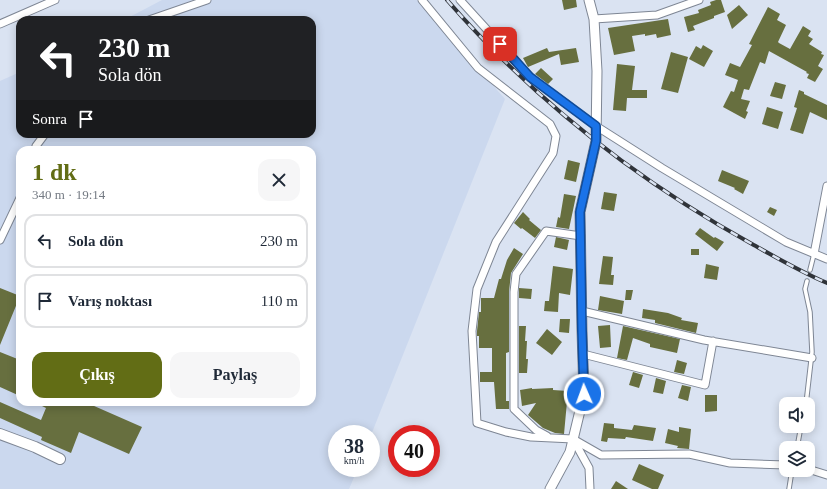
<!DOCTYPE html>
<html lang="tr">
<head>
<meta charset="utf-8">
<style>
  body { margin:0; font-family:Georgia,serif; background:#f6f6f7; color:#1f2937; height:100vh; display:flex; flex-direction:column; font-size:15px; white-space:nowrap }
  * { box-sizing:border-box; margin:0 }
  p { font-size:13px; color:#747a83 }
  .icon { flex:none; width:22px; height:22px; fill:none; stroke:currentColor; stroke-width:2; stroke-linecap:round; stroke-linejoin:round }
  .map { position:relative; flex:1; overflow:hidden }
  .sheet { position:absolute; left:16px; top:146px; width:300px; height:260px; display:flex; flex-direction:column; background:#fff; border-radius:12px; box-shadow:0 2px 10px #0003 }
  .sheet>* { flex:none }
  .guide { position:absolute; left:16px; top:16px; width:300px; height:122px; border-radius:12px; box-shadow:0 2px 10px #0003; background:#202124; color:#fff; overflow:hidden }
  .controls { position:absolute; left:779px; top:397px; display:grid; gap:8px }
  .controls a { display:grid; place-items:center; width:36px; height:36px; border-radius:8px; background:#fff; box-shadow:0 2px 10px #0003; font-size:20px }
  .speed { position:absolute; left:328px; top:425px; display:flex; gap:8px; font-size:20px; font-weight:700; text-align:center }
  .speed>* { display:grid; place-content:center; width:52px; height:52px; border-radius:50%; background:#fff; box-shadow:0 2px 10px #0003; line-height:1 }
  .speed small { font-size:10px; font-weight:400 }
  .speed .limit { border:6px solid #d22; background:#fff; color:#111 }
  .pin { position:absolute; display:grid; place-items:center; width:34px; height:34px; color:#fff; margin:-17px; border-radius:8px; box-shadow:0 2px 6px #0006 }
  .me { position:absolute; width:44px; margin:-22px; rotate:358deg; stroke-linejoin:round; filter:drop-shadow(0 0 3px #0008) }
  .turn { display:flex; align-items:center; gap:14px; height:84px; padding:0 16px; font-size:18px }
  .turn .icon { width:52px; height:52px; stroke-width:2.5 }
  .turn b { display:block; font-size:28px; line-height:34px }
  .then { display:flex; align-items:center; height:38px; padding:0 16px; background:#0003; gap:8px; font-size:15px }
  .round { display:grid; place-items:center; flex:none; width:42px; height:42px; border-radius:12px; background:#f6f6f7 }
  .headline { display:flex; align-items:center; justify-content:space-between; height:68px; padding:0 16px }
  h1 { font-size:24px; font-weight:600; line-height:30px; color:#626d15 }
  .button { display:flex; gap:8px; margin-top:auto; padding:8px 16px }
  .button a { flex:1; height:46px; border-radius:12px; background:#626d15; color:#fff; font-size:16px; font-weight:600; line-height:46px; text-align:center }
  .button a+a { background:#f6f6f7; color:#1f2937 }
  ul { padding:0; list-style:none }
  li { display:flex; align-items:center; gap:12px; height:54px; margin:0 8px 6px; padding:0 8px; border:2px solid #e0e1e3; border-radius:12px }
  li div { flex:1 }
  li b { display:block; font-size:15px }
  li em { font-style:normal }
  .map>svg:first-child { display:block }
  .built { fill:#cbd8ee; fill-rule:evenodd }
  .building { fill:#676f3f }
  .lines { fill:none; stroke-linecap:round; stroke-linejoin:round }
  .service-casing { stroke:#7e8694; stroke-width:5.5 }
  .minor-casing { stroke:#7e8694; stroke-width:9 }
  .tertiary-casing { stroke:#7e8694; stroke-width:11 }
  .secondary-casing { stroke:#7e8694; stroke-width:12 }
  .service { stroke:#fff; stroke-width:3.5 }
  .minor { stroke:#fff; stroke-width:7 }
  .tertiary { stroke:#fff; stroke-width:9 }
  .secondary { stroke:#fff; stroke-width:10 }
  .rail-casing { stroke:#30343a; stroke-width:4 }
  .rail { stroke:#dae3f2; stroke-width:2.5; stroke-dasharray:8; stroke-linecap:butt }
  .route-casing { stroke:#114b97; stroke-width:10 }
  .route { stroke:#1a73e8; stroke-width:7 }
</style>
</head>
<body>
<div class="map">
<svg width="827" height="489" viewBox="0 0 827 489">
  <rect width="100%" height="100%" fill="#dae3f2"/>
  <path class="built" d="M162,0H417L505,99L371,435L337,434V468H358L349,489H0V81L20,72V134H312V20H124ZM20,150H312V402H20Z"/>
  <path class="building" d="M562,0H576L577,7L564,10Z
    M716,0H721L725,12L714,16V18L693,26L695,30L688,32L684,17L699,13L698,10L711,5L710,2Z
    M739,5L748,15L732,29L727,15Z
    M768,7L780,14L777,20L786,25L778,42L779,43L790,49L803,26L811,31L808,36L813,39L809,44L822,52L821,54L824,55L818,66L823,69L815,82L807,78L809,74L806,73L807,72L769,51L765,64L760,62L749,90L744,89L741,99L750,101L746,111L748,112L745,119L723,107L731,91L734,92L738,80L725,75L730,63L740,67L752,45L749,44Z
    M668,19L671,35L657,38L656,34L645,36V34L632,36L635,51L614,55L608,28Z
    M703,45L713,51L704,67L689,59L696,46L701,49Z
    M547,48L549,52L576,48L579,62L561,65L559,54L528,67L523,58Z
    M671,52L688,57L678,93L661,89Z
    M617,64L635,66L632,90H647V98H627L626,111L613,110Z
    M541,68L553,79L548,84L535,74Z
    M775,82L786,85L782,99L770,96Z
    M799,90L804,92V94L827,105V120L810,112L803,134L790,130L797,108L794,107Z
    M767,107L783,112L778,129L762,124Z
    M568,160L580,163L576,182L564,179Z
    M722,170L749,181L743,194L734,189L735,188L718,181Z
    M604,192L617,194L614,211L601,209Z
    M564,194L576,196L569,229L556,227L558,217L560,218Z
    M770,207L777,210L774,216L767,212Z
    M523,212L530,219L529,220L541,230L535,238L522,228L521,229L514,223Z
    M700,228L714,238L715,237L724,242L717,251L695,234Z
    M556,237L569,240L567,250L554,247Z
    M514,248L523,254L511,273L509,292V352L506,353V401H509V409H496L494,382H480V372H492V348H479V336H477V331L479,312H481V298H494L499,279H501L507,260Z
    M691,249H699V255H691Z
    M603,256L613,257L611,275H614L613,285L599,284Z
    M706,264L719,267L717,280L704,278Z
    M553,266L573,269L570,295L559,293L558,312L544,311L545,301H549Z
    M0,288L20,296L0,345Z
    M519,288L532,289L531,299L519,298Z
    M626,290H633L631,300H625Z
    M600,296L624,301L622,314L598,310Z
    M643,309L668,313L682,318L681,320L698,323L696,333L655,323V320L642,318Z
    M560,319H570L569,333L559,332Z
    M610,325L611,347L600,348L598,326Z
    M519,326H526L525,341H527L526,359H528L527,373H519Z
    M623,326L680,339L677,353L650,347V344L633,338L627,360L617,358Z
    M547,329L562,342L552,355L536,343Z
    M0,352L20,360V396L0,387Z
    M677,360L687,363L684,374L674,372Z
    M633,372L643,375L639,388L629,385Z
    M656,378L666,381L663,394L653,392Z
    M682,385L691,387L688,401L678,398Z
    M532,388V389L553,388V390L568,391L564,434L555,433L543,428L528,415L536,403L522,406L520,390Z
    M705,395H717V411L705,412Z
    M0,402L41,420L46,408L34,402H85L142,427L129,454L79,432L71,453L41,440L42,437L0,418Z
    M604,423L614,424V428L632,430L634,425L656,428L653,441L626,437L625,439L608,438L607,442L601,441Z
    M679,427L691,429L689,449L677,448L678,446L665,443L668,429L679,432Z
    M639,464L664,475L658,489H652L632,480Z
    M616,481L628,489H611Z"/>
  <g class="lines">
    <g class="service-casing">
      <path id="service" d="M810,270L814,254
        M806,404L812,352L810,312L805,289L807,281
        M797,448L801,426
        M789,489L792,470"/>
    </g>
    <g class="minor-casing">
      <path id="minor" d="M422,0L478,68L550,124L556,136L553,153L496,242L477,289L472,331L477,423L506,432L531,437L573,439L601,455L689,454L730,463L786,465
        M460,0L530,77L596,126L662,168L786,242L827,259
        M594,19L657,15L699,0
        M149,20L207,0
        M0,24L55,0
        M35,150L36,146L45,134
        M0,240L20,198
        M814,254L827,186
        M582,311L704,340L812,358
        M583,354L705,385L713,341
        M547,436L536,430L514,409V292L516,274L546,231L581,236
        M573,439L589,468L590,489
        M808,469L827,475"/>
    </g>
    <g class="tertiary-casing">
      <path id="tertiary" d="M550,489L570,452L584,394L582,331L580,212L596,141L597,71L594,19L589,0"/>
    </g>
    <g class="secondary-casing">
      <path id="secondary" d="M0,434L35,447L60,459"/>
    </g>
    <use href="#service" class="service"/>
    <use href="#minor" class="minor"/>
    <use href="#tertiary" class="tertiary"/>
    <use href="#secondary" class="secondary"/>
    <g class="rail-casing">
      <path id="rail" d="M447,0C533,99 638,181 752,244C777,258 801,272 827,283"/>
    </g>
    <use href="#rail" class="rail"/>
  </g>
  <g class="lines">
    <g class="route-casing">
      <path id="route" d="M500,44L530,77L596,126V141L580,212L582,331L584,394"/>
    </g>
    <use href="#route" class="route"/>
  </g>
</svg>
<div class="controls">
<a><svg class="icon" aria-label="sound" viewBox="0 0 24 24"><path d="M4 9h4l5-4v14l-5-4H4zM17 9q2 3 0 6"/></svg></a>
<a><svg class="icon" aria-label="layers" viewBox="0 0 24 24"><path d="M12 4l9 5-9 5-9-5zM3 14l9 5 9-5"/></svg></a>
</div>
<div class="speed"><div>38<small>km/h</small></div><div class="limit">40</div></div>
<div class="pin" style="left:500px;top:44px;background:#d93025"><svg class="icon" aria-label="arrive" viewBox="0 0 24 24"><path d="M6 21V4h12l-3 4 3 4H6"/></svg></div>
<svg class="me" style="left:584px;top:394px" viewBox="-20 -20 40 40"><circle r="17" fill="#1a73e8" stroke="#fff" stroke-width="3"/><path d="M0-11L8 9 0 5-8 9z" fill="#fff"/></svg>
<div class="guide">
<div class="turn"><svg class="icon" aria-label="left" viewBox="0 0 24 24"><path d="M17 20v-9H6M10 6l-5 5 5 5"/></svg><div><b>230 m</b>Sola dön</div></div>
<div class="then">Sonra<svg class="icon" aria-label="arrive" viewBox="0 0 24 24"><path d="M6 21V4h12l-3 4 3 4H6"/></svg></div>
</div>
<section class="sheet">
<div class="headline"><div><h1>1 dk</h1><p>340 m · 19:14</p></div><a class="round"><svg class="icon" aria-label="close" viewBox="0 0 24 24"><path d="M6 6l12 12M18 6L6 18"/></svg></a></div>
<ul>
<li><svg class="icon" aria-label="left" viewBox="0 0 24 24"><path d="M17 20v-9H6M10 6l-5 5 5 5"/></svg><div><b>Sola dön</b></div><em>230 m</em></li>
<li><svg class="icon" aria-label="arrive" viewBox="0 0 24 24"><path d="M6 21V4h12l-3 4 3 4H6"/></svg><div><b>Varış noktası</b></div><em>110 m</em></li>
</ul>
<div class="button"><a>Çıkış</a><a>Paylaş</a></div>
</section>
</div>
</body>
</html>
